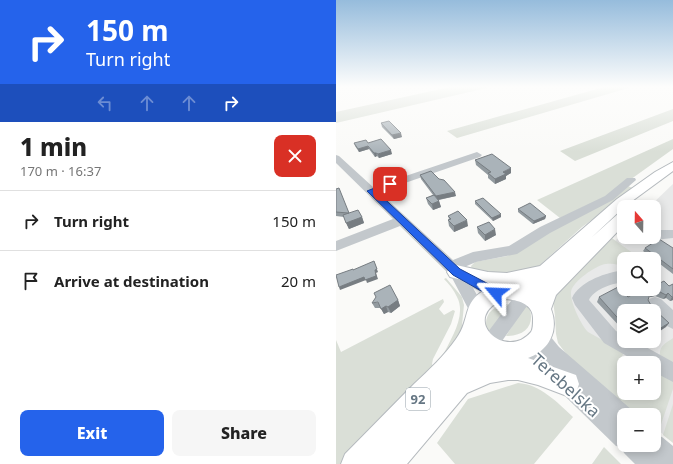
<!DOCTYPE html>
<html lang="en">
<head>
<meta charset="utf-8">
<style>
  body { margin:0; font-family:"Noto Sans",sans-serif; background:#f6f6f6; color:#222; height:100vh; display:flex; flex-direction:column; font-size:15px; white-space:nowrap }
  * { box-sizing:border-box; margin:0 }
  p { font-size:13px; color:#767676 }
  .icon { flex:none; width:22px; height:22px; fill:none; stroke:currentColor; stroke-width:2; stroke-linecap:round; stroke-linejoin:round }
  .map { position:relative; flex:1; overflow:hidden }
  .side { display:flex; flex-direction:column; background:#fff; width:336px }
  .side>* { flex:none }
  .top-card { background:#2563eb; color:#fff; overflow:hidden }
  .needle { width:26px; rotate:340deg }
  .fabs { position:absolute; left:281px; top:200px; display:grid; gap:8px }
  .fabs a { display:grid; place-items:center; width:44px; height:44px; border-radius:8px; background:#fff; box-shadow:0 2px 10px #0003; font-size:20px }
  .pin { position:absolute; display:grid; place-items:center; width:34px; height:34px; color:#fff; margin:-17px; border-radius:8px; box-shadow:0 2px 6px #0006 }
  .me { position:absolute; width:44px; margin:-22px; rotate:296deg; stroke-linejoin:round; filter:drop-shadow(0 0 3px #0008) }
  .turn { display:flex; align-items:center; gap:14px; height:84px; padding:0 20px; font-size:18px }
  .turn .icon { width:52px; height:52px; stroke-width:2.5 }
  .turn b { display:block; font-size:28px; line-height:34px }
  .lanes { display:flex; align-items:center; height:38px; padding:0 20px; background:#0003; justify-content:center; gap:20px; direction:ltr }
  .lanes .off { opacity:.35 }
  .round { display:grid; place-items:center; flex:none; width:42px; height:42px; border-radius:8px; background:#f6f6f6 }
  .headline { display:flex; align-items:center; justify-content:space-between; height:68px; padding:0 20px }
  h1 { font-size:24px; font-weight:800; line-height:30px }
  .primary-button { display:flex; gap:8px; margin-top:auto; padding:8px 20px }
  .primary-button a { flex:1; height:46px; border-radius:8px; background:#2563eb; color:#fff; font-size:16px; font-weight:800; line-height:46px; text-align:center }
  .primary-button a+a { background:#f6f6f6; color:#222 }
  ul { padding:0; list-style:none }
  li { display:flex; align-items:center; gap:12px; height:60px; padding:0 20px; border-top:1px solid #e0e0e0 }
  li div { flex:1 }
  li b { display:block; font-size:15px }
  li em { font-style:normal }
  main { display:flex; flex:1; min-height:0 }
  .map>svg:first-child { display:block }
  .built { fill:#e8e9e9; fill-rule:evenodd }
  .green { fill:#dadfd7 }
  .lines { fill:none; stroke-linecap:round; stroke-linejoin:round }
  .major-casing { stroke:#b5babe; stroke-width:2 }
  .minor { fill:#c3c8cc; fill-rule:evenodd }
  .major { fill:#fff; fill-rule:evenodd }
  .wall { fill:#929a9f }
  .shaded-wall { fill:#777d82 }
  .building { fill:#aab3b9; stroke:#777d82 }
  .route { fill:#2563eb; stroke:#184099 }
  .labels { text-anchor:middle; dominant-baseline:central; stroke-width:4; stroke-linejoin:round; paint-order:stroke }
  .shield { fill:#fff; stroke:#939fa8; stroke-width:1 }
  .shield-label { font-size:13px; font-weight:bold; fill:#657683 }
  .near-street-label { font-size:17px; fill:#657683; stroke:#fff }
</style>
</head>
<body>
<main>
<section class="side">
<div class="top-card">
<div class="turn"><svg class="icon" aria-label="right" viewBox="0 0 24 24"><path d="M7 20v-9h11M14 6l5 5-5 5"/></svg><div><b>150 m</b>Turn right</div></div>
<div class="lanes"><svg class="icon off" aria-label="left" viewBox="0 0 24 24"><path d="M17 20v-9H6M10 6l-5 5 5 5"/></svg><svg class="icon off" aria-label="ahead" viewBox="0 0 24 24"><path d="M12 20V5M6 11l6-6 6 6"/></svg><svg class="icon off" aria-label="ahead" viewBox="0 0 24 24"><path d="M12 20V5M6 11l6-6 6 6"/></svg><svg class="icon" aria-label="right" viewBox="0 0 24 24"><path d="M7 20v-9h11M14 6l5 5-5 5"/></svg></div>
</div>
<div class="headline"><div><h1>1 min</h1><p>170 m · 16:37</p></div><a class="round" style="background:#d93025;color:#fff"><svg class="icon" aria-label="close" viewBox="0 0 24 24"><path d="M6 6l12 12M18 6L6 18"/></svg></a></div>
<ul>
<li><svg class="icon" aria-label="right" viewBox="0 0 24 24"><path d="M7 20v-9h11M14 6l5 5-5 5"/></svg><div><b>Turn right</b></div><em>150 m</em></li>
<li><svg class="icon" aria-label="arrive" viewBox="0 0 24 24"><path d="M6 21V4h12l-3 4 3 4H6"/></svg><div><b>Arrive at destination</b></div><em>20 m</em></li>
</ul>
<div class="primary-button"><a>Exit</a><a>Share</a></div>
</section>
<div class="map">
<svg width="337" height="464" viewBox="0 0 337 464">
  <rect width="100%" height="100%" fill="#fafaf8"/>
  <path class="built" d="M337,184V442L318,427V415L284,397L228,292L288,232V237H318V207H313ZM288,259H318V289H288ZM288,311H318V341H288ZM288,363H318V393H288Z"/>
  <path class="green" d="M114,87H155L0,123V112Z
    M268,87H296L121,138L111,131Z
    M337,109V121L239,161L224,151Z
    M337,139V149L273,195L224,218L201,200Z
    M292,186L299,189L246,227L204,265L191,273L177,277L136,269L135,266L139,262L171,256Z
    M273,236L305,259H288V267C282,264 276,263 270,264C260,265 236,282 235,292C234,302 245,325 252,332L288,352L284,361L288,364V393H318V369L337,379V389L320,439L318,438V415H294L231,355L222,343L220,334L219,316L217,301L222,288Z
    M110,278L126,297L128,305L125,335L106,357C114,340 131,316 121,297C118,290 113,284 108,279Z
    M107,299L108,302L103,309L108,315L117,310L119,311L115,324L97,359L96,364L99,372L12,464H0V340L5,352Z
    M191,302C201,322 192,336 170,336Z
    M175,304L153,338C145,318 153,305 175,304Z
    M337,338V367L324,355C323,346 330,343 337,338Z
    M182,383C204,384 222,403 237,417L198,464H119L101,443L132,399Z
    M337,404V443L327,435Z
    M268,447L285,464H256Z"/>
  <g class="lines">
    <g class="major-casing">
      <path id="major" d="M337,162V171L288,207L255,238L283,213L288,211V225L220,295L215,309C223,330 214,350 192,358L240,375L243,384L240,393L231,396L202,385L182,380H172L154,383L131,393L71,464H5L9,454C32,431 55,407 78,384C93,370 108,356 120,339C136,318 124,299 156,287L114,277L111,272L114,267L120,265L152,272L171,273L204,266L281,199L319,172ZM169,299C182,300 198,304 197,320C197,324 197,329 195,332C170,362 121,317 169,299Z"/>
    </g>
    <path class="minor" d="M141,152L146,155L144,157L43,192L117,260L137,252L173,246L204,227L269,196L291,178H299L300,180L277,200L214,233L181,254L140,262L126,268L166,288L168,293L166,298L160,299L137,288L149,309L147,314L141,316L135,314L115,276L64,226L0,251V241L57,219L0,163V155L3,156L37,187Z
      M318,230H337V238L318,240L313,238V237H318Z
      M283,271H288V283C277,282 257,290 253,300L280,331L288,335V341H299L337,362V382L318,372V363H303L268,343L239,305L236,298C244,282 266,274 283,271Z
      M190,287L196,289L198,294L196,299L158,352L152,355L146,352L143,346L146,340L184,289Z
      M295,289H312L314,292L312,297C303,299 299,297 295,289Z
      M319,297L325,299L337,310V329L331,326L318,314V311H315L311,304L313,299Z
      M204,329L210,331L223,347L296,410L297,415H288V445H318V434L326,437L337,446V464H299L288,453L286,448L280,446L200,368L184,355L181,349L184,343L190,340L199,345L195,337L198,331Z"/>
    <use href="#major" class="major"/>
  </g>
  <path class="wall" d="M45,123L66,137L58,139L46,127Z
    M18,143H32L56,154L43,158L41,156L39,157L33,149L23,152L19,146Z
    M139,160L175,173L170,176V179L159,184L152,178V175L140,165Z
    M84,175L120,196L103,200V201L105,207L97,210L92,204L90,198L97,195L85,179Z
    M0,189L13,213L26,217L28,223L13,229L8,217L0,216Z
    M139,201L165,217L157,221L139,204Z
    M182,209L210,216L209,219L197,224L182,212Z
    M112,216L132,226L118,232L113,226L112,220L113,219Z
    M141,227L160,235L149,241L142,233Z
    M309,248H337V274L307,251Z
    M337,284V300L334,301L330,298L327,299L319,296L314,297L315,293L314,289H318L320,285L333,286Z
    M263,297H292L312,300L316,307L320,311L330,327L288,311V334L286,332L287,330L261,302Z
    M62,300L64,306L55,313L52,312L48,314L45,308H39L36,303Z"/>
  <path class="shaded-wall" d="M65,133L66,137L58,139L56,135Z
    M32,146L33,149L23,152L22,149Z
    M55,150L56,154L43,158L42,154Z
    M38,153H40L41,156L39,157Z
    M175,168V173L170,176V179L159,184V179L167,172Z
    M119,192L120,196L101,200L100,196Z
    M103,201L105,207L97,210L96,204Z
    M165,214V217L157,221L156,218Z
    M210,216L209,219L197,224L198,221Z
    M26,217L28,223L13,229L10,223Z
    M131,220L132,226L118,232V226Z
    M159,229L160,235L149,241V235Z
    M38,261L42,272L40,273L42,279L31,283L30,280L4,290L3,287L39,270Z
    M322,291L319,296L314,297L316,293Z
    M332,293L330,298L327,299L330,295Z
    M336,297H337V300L334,301Z
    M62,300L64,306L55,313L52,307Z
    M50,306L52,312L48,314L45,309Z
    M333,323L330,327L318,335V332Z"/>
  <path class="building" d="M53,121L65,133L56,135L45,123Z
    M45,139L55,150L42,154L40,153H38L32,146L22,149L18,143L30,140L32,143Z
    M156,154L175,168L167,172L170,174L159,179L152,173L155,172L139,160Z
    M95,171L103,179L108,180L119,192L100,196L84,175Z
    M3,188L13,213H12L0,212V189Z
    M98,195L103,201L96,204L90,198Z
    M147,198L165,214L156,218L139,201Z
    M194,203L210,216L198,221L182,209Z
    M22,210L26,217L10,223L7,215Z
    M122,211L131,220L118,226L112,220L115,219L112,216Z
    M153,222L159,229L149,235L141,227Z
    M323,239L337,248V269L309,248Z
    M38,261L41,269L39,270L40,276L29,280L28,277L3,287L0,275L17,269V270Z
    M328,281L333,286L337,284V297H336L332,293L330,295L322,291L316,293L317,289H318V284L320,285Z
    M54,285L62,300L52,307L50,306L45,309L42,302L36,303L40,297L38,293Z
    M282,287L292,297L301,292L306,294H314L312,300L316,307L319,308L320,311L333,323L318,332V311H288V325L263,297Z"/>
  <linearGradient id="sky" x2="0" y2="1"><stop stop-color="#96bcdc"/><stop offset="0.57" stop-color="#fdfdfc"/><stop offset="1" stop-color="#fdfdfc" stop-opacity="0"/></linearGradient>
  <rect width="337" height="152" fill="url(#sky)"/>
  <path class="route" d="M54,182L58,184L57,186L40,191L124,269L164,290L166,293L164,297L160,298L156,297L117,275L31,191Z"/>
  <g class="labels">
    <rect class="shield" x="70" y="388" width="24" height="22" rx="3"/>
    <g class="shield-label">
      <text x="82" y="399">92</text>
    </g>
    <g class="near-street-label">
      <text transform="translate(230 385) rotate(42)">Terebelska</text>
    </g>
  </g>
</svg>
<div class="fabs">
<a><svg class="needle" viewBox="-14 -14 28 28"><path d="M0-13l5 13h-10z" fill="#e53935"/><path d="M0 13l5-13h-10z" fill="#767676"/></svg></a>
<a><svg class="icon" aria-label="search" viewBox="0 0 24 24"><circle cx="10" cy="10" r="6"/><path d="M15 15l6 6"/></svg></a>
<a><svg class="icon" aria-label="layers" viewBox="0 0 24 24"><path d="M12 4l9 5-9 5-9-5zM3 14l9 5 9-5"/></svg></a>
<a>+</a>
<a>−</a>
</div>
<div class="pin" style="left:54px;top:184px;background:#d93025"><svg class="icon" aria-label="arrive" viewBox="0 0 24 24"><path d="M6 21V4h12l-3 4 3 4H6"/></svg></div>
<svg class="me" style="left:160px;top:293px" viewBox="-20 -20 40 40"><path d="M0-17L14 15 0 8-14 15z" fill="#2563eb" stroke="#fff" stroke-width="4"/></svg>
</div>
</main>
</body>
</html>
